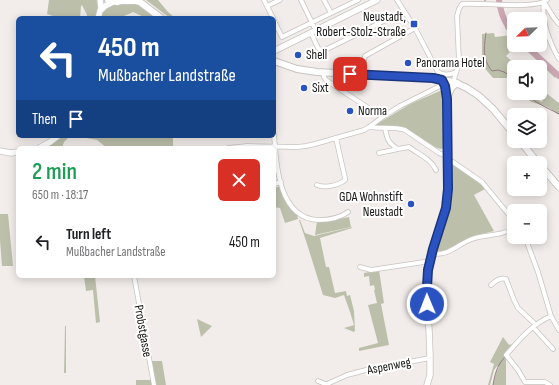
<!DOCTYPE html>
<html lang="en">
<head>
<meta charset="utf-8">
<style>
  body { margin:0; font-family:"Sofia Sans Condensed",sans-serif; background:#f2f2f2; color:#202124; height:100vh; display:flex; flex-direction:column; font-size:15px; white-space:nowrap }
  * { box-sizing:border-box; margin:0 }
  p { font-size:13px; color:#757577 }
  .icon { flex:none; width:22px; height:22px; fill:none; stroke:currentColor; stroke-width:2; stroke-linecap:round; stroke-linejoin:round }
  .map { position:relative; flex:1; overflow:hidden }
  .panel { position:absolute; left:16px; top:146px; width:260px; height:132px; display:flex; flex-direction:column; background:#fff; border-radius:6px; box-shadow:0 2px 10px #0003 }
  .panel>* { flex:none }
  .banner { position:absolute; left:16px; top:16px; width:260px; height:122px; border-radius:6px; box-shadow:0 2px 10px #0003; background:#1a4fa0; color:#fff; overflow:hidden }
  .needle { width:26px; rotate:247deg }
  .controls { position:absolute; left:507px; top:12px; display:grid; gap:8px }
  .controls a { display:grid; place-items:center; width:40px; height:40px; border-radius:6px; background:#fff; box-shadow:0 2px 10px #0003; font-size:20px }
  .pin { position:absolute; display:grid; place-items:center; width:34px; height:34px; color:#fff; margin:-17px; border-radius:8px; box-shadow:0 2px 6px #0006 }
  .me { position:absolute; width:44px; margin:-22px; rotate:359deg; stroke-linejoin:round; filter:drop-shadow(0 0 3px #0008) }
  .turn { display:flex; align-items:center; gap:14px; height:84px; padding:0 16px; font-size:18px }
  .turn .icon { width:52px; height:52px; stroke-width:2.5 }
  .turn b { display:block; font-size:28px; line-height:34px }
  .then { display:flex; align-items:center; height:38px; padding:0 16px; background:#0003; gap:8px; font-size:15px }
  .round { display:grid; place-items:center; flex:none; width:42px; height:42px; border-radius:6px; background:#f2f2f2 }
  .head { display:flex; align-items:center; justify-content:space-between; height:68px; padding:0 16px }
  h1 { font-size:24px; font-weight:600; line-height:30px; color:#1e9e55 }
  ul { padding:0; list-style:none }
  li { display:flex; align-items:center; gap:12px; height:56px; padding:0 16px }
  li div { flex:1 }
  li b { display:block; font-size:15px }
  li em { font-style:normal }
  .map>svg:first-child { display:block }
  .green { fill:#bcc0ab }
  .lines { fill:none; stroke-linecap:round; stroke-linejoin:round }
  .stream { stroke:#957b84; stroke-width:1 }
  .river { stroke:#cca7b4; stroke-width:6 }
  .street-casing { stroke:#c8c4c1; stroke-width:5.5 }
  .secondary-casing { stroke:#c8c4c1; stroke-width:7 }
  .primary-casing { stroke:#c8c4c1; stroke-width:8 }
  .street { stroke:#fff; stroke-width:4 }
  .secondary { stroke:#fff; stroke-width:5.5 }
  .primary { stroke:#fff; stroke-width:6 }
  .route-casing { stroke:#1b357d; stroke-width:10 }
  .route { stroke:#2a52c1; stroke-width:7 }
  .poi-dot { fill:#2a52c1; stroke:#fff; stroke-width:1.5 }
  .labels { text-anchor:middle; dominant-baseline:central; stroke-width:4; stroke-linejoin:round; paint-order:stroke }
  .poi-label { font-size:13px; fill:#161514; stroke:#fff; text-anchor:start }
  .street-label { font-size:13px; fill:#161514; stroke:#fff }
</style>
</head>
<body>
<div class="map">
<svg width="559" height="385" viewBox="0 0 559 385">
  <rect width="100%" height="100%" fill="#f2edea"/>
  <path class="green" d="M49,0H99L100,2L96,18H87V15L82,5L81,6L80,18H56V17L47,14Z
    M146,0H158L168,12L175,18H170Z
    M136,2L160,18H146L133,12L131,13L124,16V18H99L102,10L112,5H115Z
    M503,8L506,18L514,29V44L508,51L510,52L506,56L519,67H514V82L511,78H493L482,65V34L494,33L495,37L511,35L505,28L506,23L501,9Z
    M521,45H529L558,74L555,78Z
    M442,90L444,92V148L441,149L437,148L403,127L391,126H378L377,124L410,104Z
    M523,93H532L530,96L542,102L543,97L546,93L559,103V115C554,111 550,108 545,106C533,102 530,104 523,93Z
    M62,136H70L64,142L62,148H47Z
    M76,136H173V148H107L97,140Z
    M453,164L477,181L485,188V189L474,195L494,231L471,237L446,251H435L448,208L450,165Z
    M280,186C285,199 286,205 297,214L298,219L285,223L280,208L274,207V188Z
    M0,214H8L13,266H2L0,240Z
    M349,217L351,227L315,235L317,221L325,222Z
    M299,220H300L305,233L314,236L352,227V228L320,238L326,267H329L335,293L346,291L347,296L350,295L354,311L355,330L354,332L344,328L354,325L350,312L344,295L335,298L323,295L307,244Z
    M379,270L384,303L381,304L389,345L359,351V348L378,343L368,305L377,303L374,290H375L374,285L370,286L369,276L364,277V273Z
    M84,276H95L100,322L96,323L93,290L86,291Z
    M197,319L212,326L201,337Z
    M65,326H66V373H64Z
    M503,337L509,345L512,344L506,359V385H493L496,373L499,367L497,366L494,370L490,385H488L494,364L490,362Z
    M151,361H162L166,385H156Z
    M136,380H151L152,385H136Z"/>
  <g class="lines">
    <path class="stream" d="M485,1V0
      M486,33C484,47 482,59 492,71L498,70L504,72L514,78
      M526,93C534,103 548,108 559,114
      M493,385C495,374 497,365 505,357"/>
    <path class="river" d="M499,0C501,15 505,23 514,35
      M525,45L559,76"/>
    <g class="street-casing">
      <path id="street" d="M264,0L273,18
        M301,0L316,31
        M324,0L331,13
        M397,0L415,28L442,80
        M544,2C541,21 550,43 559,59
        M544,2L554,18L559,24
        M267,6L280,0
        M274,21L282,37L358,0
        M311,33L318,48L321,50H325L404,11
        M438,72C444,76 450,75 456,72
        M324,73V77L326,80L382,117
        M363,74L364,60L365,56L415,28
        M454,82C454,75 458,69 459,62L457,16L459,9L462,4C480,2 534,10 547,0
        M369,127C381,129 393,126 405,130L439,153L448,157
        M385,128C387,139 388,143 398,149L409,147C418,154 431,159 436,170
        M274,134C276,163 278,218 318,220C328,220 340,218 348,212
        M228,148L247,146L297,147L306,146L315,144L364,130L369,127L384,116L400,106L444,84
        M379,153L398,149
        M448,160L453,162L482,182L514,221
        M274,184L281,182
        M317,185C324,188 338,186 345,180V178L336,138
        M525,237L538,272L551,316L559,330
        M432,254C451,255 456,245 472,239C482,235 495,236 505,232
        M360,267L371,270L424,262L429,263
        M134,276L154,385
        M491,285C495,281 501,277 506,279L514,300L518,308L536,325
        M533,327L553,349
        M318,381L328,385
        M327,384L347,375L366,370L430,358
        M550,385L545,382H525L518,370L506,355C520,339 531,325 551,316"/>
    </g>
    <g class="secondary-casing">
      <path id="secondary" d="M100,11L105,6L113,2
        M98,18L101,8L100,0
        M274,51L377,0
        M39,148L50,142L58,136
        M0,151L11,153L18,152
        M427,385L430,375V355L429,329L427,305V275L432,254L446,208L448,189L447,99L445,86L442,80"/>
    </g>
    <g class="primary-casing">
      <path id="primary" d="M108,0L117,2L124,0
        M121,1H136L140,2L161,18
        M274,61L297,69L317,72L428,78L454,82L467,88L479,96L493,109L514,134
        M447,99L451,88L457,83
        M520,141L538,163
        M540,165L559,187"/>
    </g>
    <use href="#street" class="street"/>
    <use href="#secondary" class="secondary"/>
    <use href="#primary" class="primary"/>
  </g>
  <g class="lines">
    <g class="route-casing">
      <path id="route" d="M350,74L433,78L442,80L445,86L447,99L448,189L446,208L433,249L428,270L427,287V304"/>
    </g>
    <use href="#route" class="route"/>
  </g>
  <g class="poi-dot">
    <rect x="410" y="20" width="8" height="8" rx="2"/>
    <circle cx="298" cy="55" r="4"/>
    <circle cx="408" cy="63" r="4"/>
    <circle cx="304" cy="88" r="4"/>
    <circle cx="350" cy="111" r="4"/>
    <circle cx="411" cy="204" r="4"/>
  </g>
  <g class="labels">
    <g class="poi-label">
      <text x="406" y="17" text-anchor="end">Neustadt,<tspan x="406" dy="15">Robert-Stolz-Straße</tspan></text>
      <text x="306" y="55">Shell</text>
      <text x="416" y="63">Panorama Hotel</text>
      <text x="312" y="88">Sixt</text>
      <text x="358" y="111">Norma</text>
      <text x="403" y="197" text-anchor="end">GDA Wohnstift<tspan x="403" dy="15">Neustadt</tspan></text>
    </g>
    <g class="street-label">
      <text transform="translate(143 331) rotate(80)">Probstgasse</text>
      <text transform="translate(389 366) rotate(-11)">Aspenweg</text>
    </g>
  </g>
</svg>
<div class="controls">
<a><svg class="needle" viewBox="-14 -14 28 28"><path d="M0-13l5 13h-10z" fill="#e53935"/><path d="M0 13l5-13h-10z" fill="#757577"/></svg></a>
<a><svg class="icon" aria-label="sound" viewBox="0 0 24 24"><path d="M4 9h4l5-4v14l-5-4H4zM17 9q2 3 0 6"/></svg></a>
<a><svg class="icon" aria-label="layers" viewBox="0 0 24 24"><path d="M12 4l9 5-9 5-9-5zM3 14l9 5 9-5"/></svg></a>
<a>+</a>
<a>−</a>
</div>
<div class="pin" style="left:350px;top:74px;background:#d93025"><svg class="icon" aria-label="arrive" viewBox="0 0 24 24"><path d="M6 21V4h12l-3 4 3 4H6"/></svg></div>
<svg class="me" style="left:427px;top:304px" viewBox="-20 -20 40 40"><circle r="17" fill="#2a52c1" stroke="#fff" stroke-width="3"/><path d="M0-11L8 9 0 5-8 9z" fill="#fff"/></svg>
<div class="banner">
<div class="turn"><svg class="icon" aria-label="left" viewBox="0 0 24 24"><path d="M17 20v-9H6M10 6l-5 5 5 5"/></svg><div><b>450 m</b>Mußbacher Landstraße</div></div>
<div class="then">Then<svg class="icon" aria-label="arrive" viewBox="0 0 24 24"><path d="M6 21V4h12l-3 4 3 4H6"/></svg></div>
</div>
<section class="panel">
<div class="head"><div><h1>2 min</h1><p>650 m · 18:17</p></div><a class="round" style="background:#d93025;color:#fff"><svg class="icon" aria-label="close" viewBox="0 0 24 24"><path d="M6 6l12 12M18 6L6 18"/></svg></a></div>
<ul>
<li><svg class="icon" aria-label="left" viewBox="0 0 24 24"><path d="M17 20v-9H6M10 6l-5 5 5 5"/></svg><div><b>Turn left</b><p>Mußbacher Landstraße</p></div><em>450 m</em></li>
</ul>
</section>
</div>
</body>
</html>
